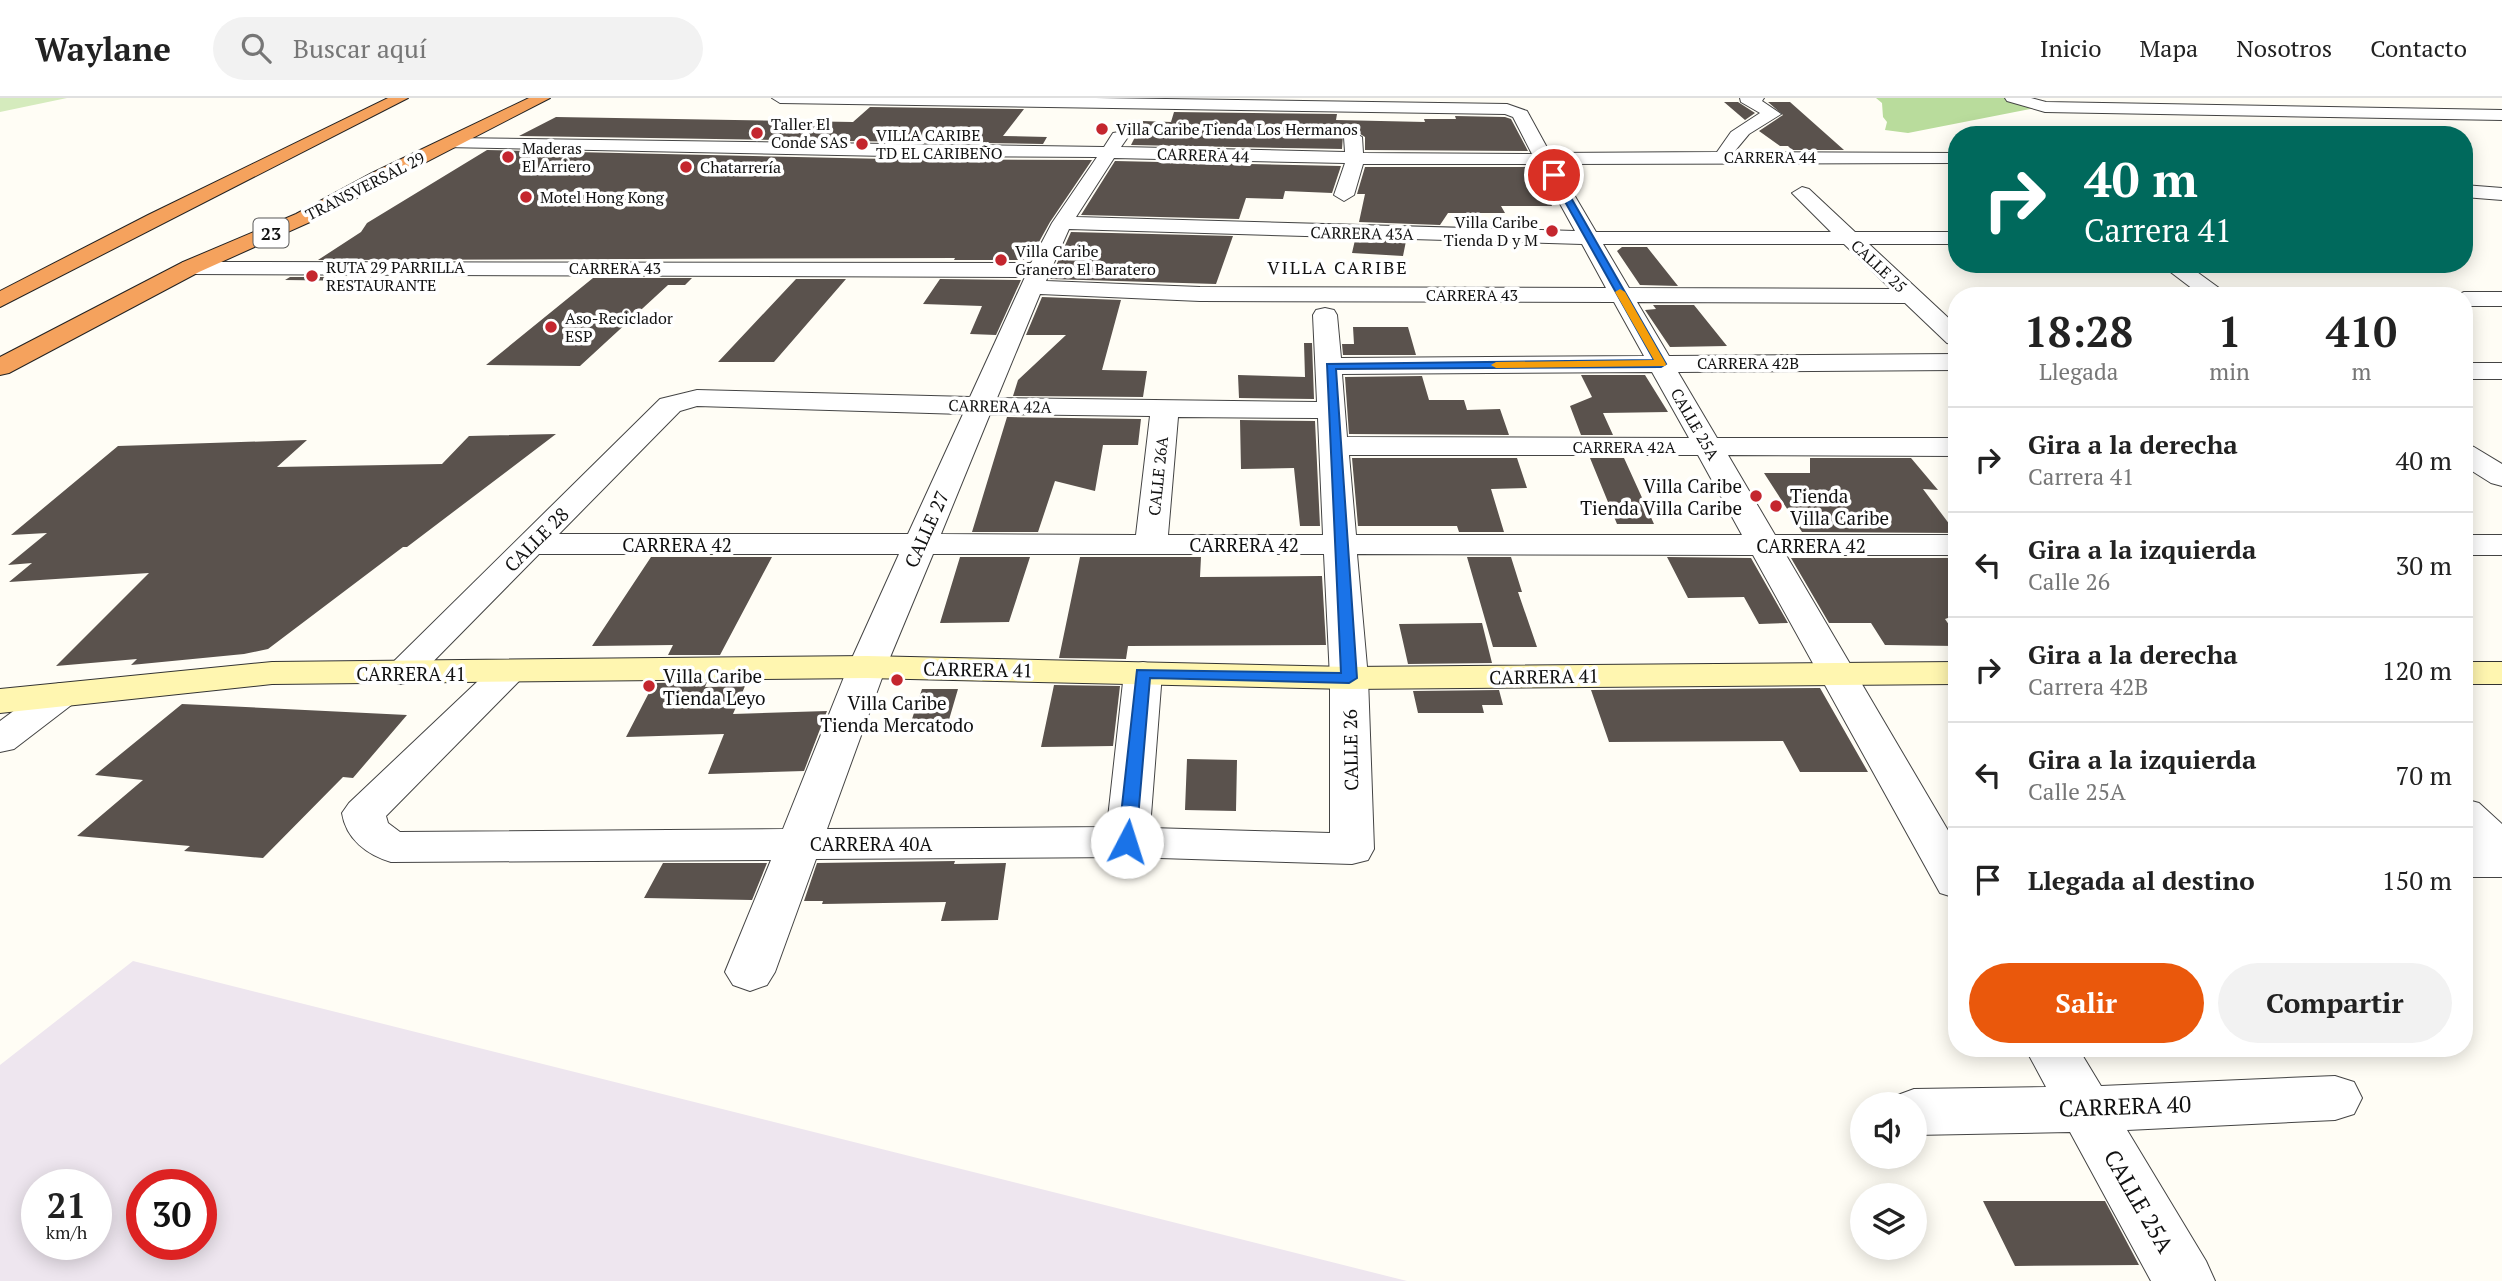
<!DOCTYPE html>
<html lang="es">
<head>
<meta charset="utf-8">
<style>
  body { margin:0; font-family:"PT Serif",serif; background:#f2f2f2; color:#222; height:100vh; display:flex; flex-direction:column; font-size:26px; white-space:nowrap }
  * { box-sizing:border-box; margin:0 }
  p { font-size:23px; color:#767676 }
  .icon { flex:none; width:38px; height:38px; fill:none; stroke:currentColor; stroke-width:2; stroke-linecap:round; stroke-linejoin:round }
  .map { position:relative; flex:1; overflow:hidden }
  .panel { position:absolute; left:1948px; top:189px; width:525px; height:770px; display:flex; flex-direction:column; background:#fff; border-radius:28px; box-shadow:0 4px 18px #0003 }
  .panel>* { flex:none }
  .hud { position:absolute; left:1948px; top:28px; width:525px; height:147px; border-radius:28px; box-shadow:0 4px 18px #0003; background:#00695c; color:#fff; overflow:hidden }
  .fabs { position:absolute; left:1850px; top:994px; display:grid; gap:14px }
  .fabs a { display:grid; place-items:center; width:77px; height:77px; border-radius:50%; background:#fff; box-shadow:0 4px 18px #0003; font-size:35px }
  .speed { position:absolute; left:21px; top:1071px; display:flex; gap:14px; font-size:35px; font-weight:700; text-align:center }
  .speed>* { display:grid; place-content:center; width:91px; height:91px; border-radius:50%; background:#fff; box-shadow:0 4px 18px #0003; line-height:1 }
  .speed small { font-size:18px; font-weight:400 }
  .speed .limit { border:10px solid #d22; background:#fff; color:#111 }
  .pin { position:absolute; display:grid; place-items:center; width:60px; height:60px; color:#fff; margin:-30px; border:4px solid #fff; border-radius:50%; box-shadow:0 2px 7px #0007 }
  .me { position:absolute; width:77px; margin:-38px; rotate:5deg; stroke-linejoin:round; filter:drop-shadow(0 0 5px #0008) }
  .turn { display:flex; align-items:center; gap:24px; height:147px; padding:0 21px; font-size:32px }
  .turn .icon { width:91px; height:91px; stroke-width:2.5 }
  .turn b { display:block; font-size:49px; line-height:60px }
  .eta { display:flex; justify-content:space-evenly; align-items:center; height:119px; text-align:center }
  .eta b { font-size:42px; font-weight:800; line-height:49px }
  .cta { display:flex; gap:14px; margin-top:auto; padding:14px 21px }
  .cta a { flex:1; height:80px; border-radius:42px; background:#ea580c; color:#fff; font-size:28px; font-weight:800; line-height:80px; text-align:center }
  .cta a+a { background:#f2f2f2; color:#222 }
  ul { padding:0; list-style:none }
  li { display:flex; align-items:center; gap:21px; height:105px; padding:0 21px; border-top:2px solid #e0e0e0 }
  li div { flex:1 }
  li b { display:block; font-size:26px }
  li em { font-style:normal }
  header { display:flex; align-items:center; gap:42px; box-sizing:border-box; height:98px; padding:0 35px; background:#fff; border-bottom:2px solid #e0e0e0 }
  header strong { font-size:33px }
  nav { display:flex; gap:38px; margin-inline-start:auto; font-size:24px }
  .search { width:490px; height:63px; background:#f2f2f2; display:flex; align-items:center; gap:18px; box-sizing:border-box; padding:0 24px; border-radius:38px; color:#767676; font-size:26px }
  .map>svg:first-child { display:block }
  .industrial { fill:#eee6ef; fill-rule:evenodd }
  .green { fill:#d5ebbd }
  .forest { fill:#b9dc9c }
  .building { fill:#5a524d }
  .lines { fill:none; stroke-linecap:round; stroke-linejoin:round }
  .street-casing { stroke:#444; stroke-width:2 }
  .secondary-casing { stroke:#333; stroke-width:2 }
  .highway-casing { stroke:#222; stroke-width:2 }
  .street { fill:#fff; fill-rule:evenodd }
  .secondary { fill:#fff6b0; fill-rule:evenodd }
  .highway { fill:#f5a25d; fill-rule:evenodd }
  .route { fill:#1a73e8; stroke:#114b97; stroke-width:2 }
  .slow { fill:#f59e0b }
  .poi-dot { fill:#c4262e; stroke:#fff; stroke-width:2.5 }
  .labels { text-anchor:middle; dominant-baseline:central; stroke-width:7; stroke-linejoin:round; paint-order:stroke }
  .far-poi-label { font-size:16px; fill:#111; stroke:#fff; text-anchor:start }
  .far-street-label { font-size:16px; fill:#111; stroke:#fff }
  .shield { fill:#fff; stroke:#585858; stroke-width:2 }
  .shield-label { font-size:18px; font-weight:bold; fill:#111 }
  .far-neighbourhood-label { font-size:18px; letter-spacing:2px; fill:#111; stroke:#fff }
  .poi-label { font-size:19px; fill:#111; stroke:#fff; text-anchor:start }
  .street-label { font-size:19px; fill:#111; stroke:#fff }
  .near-street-label { font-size:23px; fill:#111; stroke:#fff }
</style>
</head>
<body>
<header>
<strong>Waylane</strong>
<div class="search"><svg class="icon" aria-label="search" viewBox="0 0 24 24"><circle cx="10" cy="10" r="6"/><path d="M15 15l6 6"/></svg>Buscar aquí</div>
<nav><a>Inicio</a><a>Mapa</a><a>Nosotros</a><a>Contacto</a></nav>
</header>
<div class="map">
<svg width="2502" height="1183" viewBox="0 0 2502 1183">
  <rect width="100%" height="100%" fill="#fffdf5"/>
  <path class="industrial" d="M133,863L1407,1183H0V967ZM37,1087H96V1146H37ZM142,1087H201V1146H142Z"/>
  <path class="green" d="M0,0H67L0,14Z"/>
  <path class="forest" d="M1876,0H2006L2035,10L1908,35L1885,32L1887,24L1883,19L1882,5Z"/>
  <path class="building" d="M1724,4H1738L1755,15L1745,22Z
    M1768,4H1790L1844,52H1792L1788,48H1780L1759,33L1783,17Z
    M870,9L1024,11L1003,38L1047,39L1043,46L519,38L556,19L853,24Z
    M1174,14L1337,16L1336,22L1425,24L1424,21H1456L1455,18L1505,19L1511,21L1528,53L1365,52V39L1354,32L1343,37L1342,51L1131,47L1143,23L1171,24Z
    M487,52L888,61L1092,62L1050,124L1029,162H954L955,160L318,162L361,134L367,125Z
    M1115,63L1341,68L1332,95L1285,93L1283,101L1246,100L1239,121L1081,117Z
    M1365,69H1536L1552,108H1501L1505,115H1448L1440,127L1359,124L1365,96H1357Z
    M1071,134L1233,138L1216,186L1050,181Z
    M1355,142L1406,143L1403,158L1352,155Z
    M1622,149H1647L1678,188L1640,187L1617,153Z
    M290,179H372L366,183L285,182Z
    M593,180H692L685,187H668L580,268L486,267Z
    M796,181H846L774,264H718Z
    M940,181L1021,182L996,237L970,236L982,208L923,206Z
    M1042,199L1121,202L1102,272L1147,273L1143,299L1013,298L1018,282L1066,237H1026Z
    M1653,207H1694L1727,248L1670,249L1645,212L1656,211Z
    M1353,229H1408L1416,257H1343L1342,246H1354Z
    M1304,245H1312L1314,301L1239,300L1238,277L1305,279Z
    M1581,277H1645L1668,314L1603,315L1613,337H1581L1570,308L1592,299Z
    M1422,278L1429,302H1464L1467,312L1500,311L1509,337L1349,336L1345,279Z
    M1007,319L1141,321L1138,347H1103L1095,393L1055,383L1038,434H972Z
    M1240,322L1315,323L1320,428H1300L1294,370L1241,371Z
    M556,336L407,449H403L268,551L244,556L131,567L137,561L56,568L149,475L9,484L32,465L8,467L47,435L11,437L118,348L307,342L277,369L442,366L469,338Z
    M1352,360H1517L1527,390L1491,391L1504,434H1459L1457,428H1358Z
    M1590,360H1624L1654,426H1617Z
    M1810,360H1911L1938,392L1923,391L1956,435L1802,434L1764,375H1810Z
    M651,459H772L720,557H668L673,547L592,548Z
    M960,459H1030L1009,524L940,525Z
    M1080,459H1201L1200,479L1322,478L1326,547L1128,548L1126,561L1059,560Z
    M1467,459H1511L1522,494H1518L1537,549H1493Z
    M1667,459L1751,460L1788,525L1759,526L1744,499L1688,500Z
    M1956,460V517L1945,521L1956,537V548L1885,547L1871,525H1829L1791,460Z
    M1482,525L1492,565L1408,566L1399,526Z
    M707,584L705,589L745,588L733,616L827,613L804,673L708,676L724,636L626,639L654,585Z
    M1054,587L1120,588L1113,648L1041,649Z
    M1820,590L1868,674H1800L1783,643L1609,644L1591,592Z
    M922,591H958L946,632L908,633Z
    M1499,592L1503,607H1482L1484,615H1418L1413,593Z
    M182,606L407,617L353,680L343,679L263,760L184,753L190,748L77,738L143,682L95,677Z
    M1187,661L1237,662L1236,713L1185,712Z
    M955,763L954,766L1006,765L998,822L941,823L946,804L822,806L823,803H804L817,765Z
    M663,765H767L752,802L644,800Z
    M1983,1103H2105L2139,1167L2015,1168Z"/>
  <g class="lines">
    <g class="street-casing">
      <path id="street" d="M772,0H1096L1507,6L1527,13L1550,55L1717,54L1731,34L1760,15L1741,4L1740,0H1764L1762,3L1781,16L1749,36L1734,54L1956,55V65L1556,66L1596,134H1831L1792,95L1802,89L1809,91L1855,134H1956V146H1869L1956,227V247L1947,245L1905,205L1637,204L1669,258L1956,256V272L1678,274L1717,340H1956V358L1728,357L1775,437H1956V457H1786L1956,746V800L1940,795L1753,457L1357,456L1368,580L1374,751L1368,762L1352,766L1127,759L816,761L775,874L767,887L750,893L733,887L725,874L771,762L391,764C367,757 346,741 342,715L349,705L496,566L509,563L522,566L528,574L386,718L388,725L400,734L783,731L848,569L899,456H539L414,583L401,586L388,583L382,575L660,301L697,292L970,299L1025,179L191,176L183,174L180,169L183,164L1031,165L1052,125L1097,59L888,58L444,49L441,45L444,41L450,40L1104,49L1113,35L1119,34L1128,39L1121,49L1345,54L1344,39L1353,34L1362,39L1363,55L1532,56L1513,19L1505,16L780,5ZM1114,60L1345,65L1334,97L1344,103L1354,97L1363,66H1538L1575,133L1076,119ZM1069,131L1582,146L1606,190L1200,189L1046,183ZM1603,146H1844L1891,191L1629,190ZM1040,196L1200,203L1614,204L1644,258L1341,260L1337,217L1334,212L1325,210L1316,212L1313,217L1317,304L997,300ZM1652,274L1689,340L1347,339L1342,276ZM697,308L963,316L908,436H559L680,313ZM990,316L1150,318L1136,437L941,436ZM1178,319L1318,320L1323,437H1168ZM1349,357H1698L1742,437H1356ZM933,456H1324L1330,580V735L1150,730L1162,575L1156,567L1143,564L1130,567L1124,575L1107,729L827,731L886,569Z
        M2005,0H2031L2046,4L2502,12V22L2045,14L2007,3Z
        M2464,87L2502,90V102L2464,99Z
        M2160,166H2186L2230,198H2202Z
        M2464,194H2502V208H2464V198H2455Z
        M2464,265H2502V281H2464Z
        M2464,346L2474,349L2502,366V388L2491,385L2464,368Z
        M2464,437H2502V457H2464Z
        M60,585L74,589L79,597L74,605L14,651L0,654V623L46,589Z
        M2464,701L2479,705L2502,726V779H2464V747H2472L2464,740Z
        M2025,950H2078L2101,988L2335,978L2354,984L2362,1000L2354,1016L2335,1022L2127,1032L2206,1163L2215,1183H2151L2070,1034L1914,1037V1006H1890L1895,998L1914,991L2046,989Z"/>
    </g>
    <g class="secondary-casing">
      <path id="secondary" d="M867,558L1349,569L1956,564V586L1349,591L867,580L272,586L0,615V591L272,564Z
        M2464,564H2502V586H2464Z"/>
    </g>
    <g class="highway-casing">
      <path id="highway" d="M388,0H408L0,209V193L148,117Z
        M529,0H550L310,124L199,174L9,275L0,277V259L183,164L296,116L372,75Z"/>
    </g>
    <use href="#street" class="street"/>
    <use href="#secondary" class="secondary"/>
    <use href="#highway" class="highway"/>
  </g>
  <path class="route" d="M1554,75L1558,77L1666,266L1661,269L1336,271L1357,580L1349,585L1150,580L1136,744L1133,748H1120L1118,744L1137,572L1341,575L1327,266L1654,262L1550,77Z"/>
  <path class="slow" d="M1620,191L1625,194L1666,266L1665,268L1496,270L1491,267L1496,264L1654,262L1615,194Z"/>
  <g class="poi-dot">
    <circle cx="1102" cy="31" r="7"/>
    <circle cx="757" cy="35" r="7"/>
    <circle cx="862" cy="46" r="7"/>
    <circle cx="508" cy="59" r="7"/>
    <circle cx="686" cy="69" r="7"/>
    <circle cx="526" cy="99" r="7"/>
    <circle cx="1552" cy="133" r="7"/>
    <circle cx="1001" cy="162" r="7"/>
    <circle cx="312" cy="178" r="7"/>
    <circle cx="551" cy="229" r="7"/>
    <circle cx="1756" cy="398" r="7"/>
    <circle cx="1776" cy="408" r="7"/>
    <circle cx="897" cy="582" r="7"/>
    <circle cx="649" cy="588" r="7"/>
  </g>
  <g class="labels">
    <g class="far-poi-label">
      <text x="771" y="26">Taller El<tspan x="771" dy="18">Conde SAS</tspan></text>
      <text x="1116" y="31">Villa Caribe Tienda Los Hermanos</text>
      <text x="876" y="37">VILLA CARIBE<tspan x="876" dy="18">TD EL CARIBEÑO</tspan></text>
      <text x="522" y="50">Maderas<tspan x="522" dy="18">El Arriero</tspan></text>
      <text x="700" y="69">Chatarrería</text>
      <text x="540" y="99">Motel Hong Kong</text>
      <text x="1538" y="124" text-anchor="end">Villa Caribe<tspan x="1538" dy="18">Tienda D y M</tspan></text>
      <text x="1015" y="153">Villa Caribe<tspan x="1015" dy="18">Granero El Baratero</tspan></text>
      <text x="326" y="169">RUTA 29 PARRILLA<tspan x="326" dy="18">RESTAURANTE</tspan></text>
      <text x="565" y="220">Aso-Reciclador<tspan x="565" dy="18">ESP</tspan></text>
    </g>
    <g class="far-street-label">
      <text transform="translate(1203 57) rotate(2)">CARRERA 44</text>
      <text x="1770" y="59">CARRERA 44</text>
      <text transform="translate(365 88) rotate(-27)">TRANSVERSAL 29</text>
      <text transform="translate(1362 135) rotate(1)">CARRERA 43A</text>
      <text transform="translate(1879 168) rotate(43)">CALLE 25</text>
      <text x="615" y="170">CARRERA 43</text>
      <text x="1472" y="197">CARRERA 43</text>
      <text x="1748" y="265">CARRERA 42B</text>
      <text transform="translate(1000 308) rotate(1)">CARRERA 42A</text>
      <text transform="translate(1695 326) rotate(60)">CALLE 25A</text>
      <text x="1624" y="349">CARRERA 42A</text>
      <text transform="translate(1158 378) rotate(-84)">CALLE 26A</text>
    </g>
    <rect class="shield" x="253.5" y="120.5" width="35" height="29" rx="5"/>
    <g class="shield-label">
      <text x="271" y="135">23</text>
    </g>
    <g class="far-neighbourhood-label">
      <text x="1338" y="169">VILLA CARIBE</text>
    </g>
    <g class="poi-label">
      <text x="1742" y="387" text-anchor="end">Villa Caribe<tspan x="1742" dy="22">Tienda Villa Caribe</tspan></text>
      <text x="1790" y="397">Tienda<tspan x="1790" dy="22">Villa Caribe</tspan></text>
      <text x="663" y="577">Villa Caribe<tspan x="663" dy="22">Tienda Leyo</tspan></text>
      <text x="897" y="604" text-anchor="middle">Villa Caribe<tspan x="897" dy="22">Tienda Mercatodo</tspan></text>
    </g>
    <g class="street-label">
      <text transform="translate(926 431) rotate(-66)">CALLE 27</text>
      <text transform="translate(536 441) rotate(-45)">CALLE 28</text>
      <text x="677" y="446">CARRERA 42</text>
      <text x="1244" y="446">CARRERA 42</text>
      <text x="1811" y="447">CARRERA 42</text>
      <text transform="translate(978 571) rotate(1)">CARRERA 41</text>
      <text x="411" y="575">CARRERA 41</text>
      <text transform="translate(1544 578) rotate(-1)">CARRERA 41</text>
      <text transform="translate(1350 652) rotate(-91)">CALLE 26</text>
      <text x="871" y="745">CARRERA 40A</text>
    </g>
    <g class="near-street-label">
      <text transform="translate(2125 1008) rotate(-2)">CARRERA 40</text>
      <text transform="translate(2139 1103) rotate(60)">CALLE 25A</text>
    </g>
  </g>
</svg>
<div class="fabs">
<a><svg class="icon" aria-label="sound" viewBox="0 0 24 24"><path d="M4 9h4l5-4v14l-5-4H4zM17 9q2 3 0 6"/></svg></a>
<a><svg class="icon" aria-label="layers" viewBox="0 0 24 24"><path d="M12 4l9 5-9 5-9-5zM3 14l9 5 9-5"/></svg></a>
</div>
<div class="speed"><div>21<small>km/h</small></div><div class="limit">30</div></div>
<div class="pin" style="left:1554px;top:77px;background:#d93025"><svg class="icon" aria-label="arrive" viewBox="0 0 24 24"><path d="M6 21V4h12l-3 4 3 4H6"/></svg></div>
<svg class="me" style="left:1127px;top:744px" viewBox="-20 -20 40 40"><circle r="19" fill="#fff"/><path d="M0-13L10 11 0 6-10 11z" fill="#1a73e8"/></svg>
<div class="hud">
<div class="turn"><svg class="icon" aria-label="right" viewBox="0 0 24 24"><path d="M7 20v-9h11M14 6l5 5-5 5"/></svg><div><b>40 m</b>Carrera 41</div></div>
</div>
<section class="panel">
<div class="eta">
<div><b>18:28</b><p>Llegada</p></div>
<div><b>1</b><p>min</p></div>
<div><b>410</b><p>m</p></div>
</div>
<ul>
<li><svg class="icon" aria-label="right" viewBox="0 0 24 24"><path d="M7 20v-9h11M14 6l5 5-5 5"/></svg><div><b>Gira a la derecha</b><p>Carrera 41</p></div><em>40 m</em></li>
<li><svg class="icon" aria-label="left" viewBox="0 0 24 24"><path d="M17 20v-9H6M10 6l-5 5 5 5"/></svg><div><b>Gira a la izquierda</b><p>Calle 26</p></div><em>30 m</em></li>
<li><svg class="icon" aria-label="right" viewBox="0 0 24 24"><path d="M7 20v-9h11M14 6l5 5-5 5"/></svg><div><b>Gira a la derecha</b><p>Carrera 42B</p></div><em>120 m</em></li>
<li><svg class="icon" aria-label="left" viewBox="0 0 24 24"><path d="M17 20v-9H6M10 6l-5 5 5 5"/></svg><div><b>Gira a la izquierda</b><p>Calle 25A</p></div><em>70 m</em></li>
<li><svg class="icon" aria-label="arrive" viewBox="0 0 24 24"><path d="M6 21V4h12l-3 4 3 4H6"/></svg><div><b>Llegada al destino</b></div><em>150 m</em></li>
</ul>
<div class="cta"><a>Salir</a><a>Compartir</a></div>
</section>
</div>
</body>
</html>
